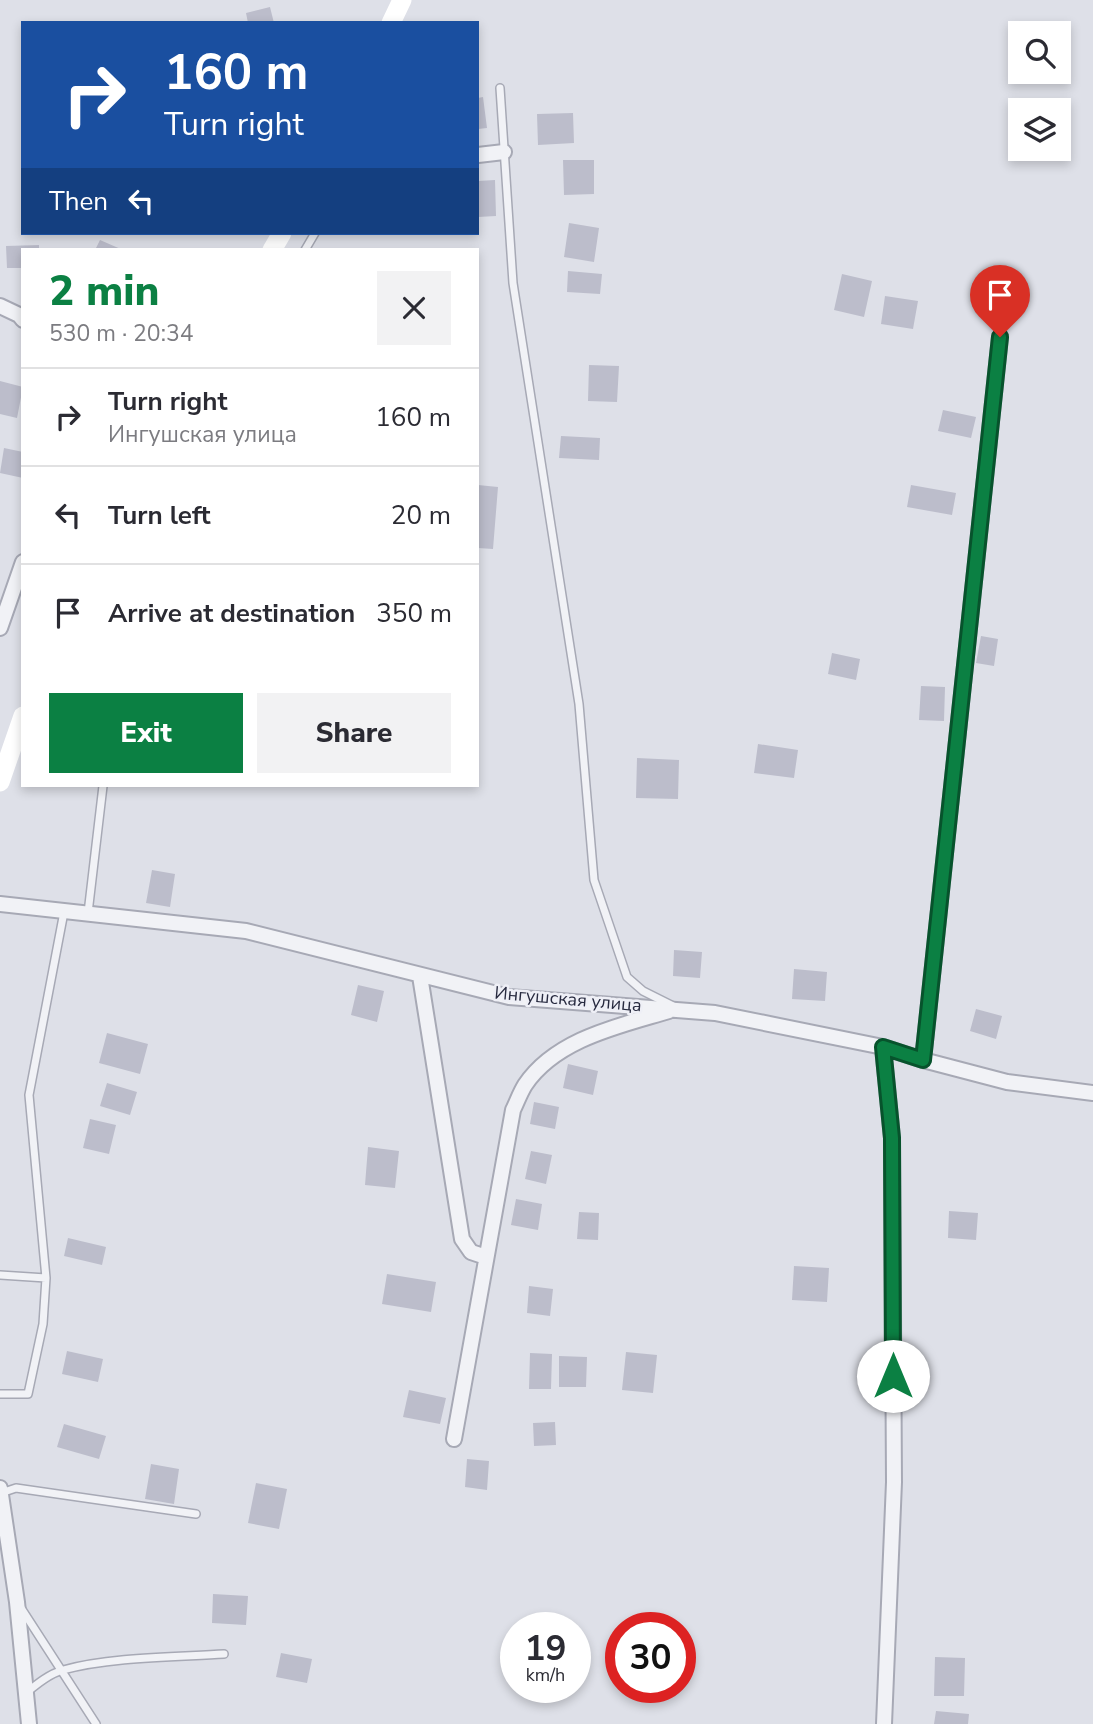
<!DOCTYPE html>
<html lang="en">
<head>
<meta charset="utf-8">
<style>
  body { margin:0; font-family:"Nunito Sans",sans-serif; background:#f2f2f3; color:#2b2b33; height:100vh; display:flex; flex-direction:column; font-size:26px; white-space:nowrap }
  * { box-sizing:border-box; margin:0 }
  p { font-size:23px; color:#7c7c81 }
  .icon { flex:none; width:38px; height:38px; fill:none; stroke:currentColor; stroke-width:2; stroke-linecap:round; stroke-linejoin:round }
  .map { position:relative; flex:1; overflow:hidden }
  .panel { position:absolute; left:21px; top:248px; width:458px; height:539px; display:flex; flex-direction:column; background:#fff; border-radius:0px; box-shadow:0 4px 10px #0003 }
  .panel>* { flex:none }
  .guide { position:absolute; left:21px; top:21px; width:458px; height:214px; border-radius:0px; box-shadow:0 4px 10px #0003; background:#1a4fa0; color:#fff; overflow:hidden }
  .fabs { position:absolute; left:1008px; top:21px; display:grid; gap:14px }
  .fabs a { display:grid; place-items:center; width:63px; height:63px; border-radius:0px; background:#fff; box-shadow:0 4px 10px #0003; font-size:35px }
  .speed { position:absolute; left:500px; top:1612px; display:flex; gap:14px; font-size:35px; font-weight:700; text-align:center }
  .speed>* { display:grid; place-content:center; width:91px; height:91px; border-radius:50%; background:#fff; box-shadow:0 4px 10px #0003; line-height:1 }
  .speed small { font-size:18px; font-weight:400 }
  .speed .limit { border:10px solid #d22; background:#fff; color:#111 }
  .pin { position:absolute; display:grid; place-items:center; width:60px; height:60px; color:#fff; margin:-72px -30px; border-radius:50% 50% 50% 0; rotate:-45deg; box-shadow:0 0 7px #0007 }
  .pin .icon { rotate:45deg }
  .me { position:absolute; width:77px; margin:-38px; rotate:0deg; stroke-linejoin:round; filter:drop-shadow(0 0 5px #0008) }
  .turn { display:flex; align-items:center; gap:24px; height:147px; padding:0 28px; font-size:32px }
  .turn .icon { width:91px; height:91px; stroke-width:2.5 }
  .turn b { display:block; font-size:49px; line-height:60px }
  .then { display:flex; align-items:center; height:66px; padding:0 28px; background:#0003; gap:14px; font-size:26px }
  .round { display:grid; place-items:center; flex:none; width:74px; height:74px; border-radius:0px; background:#f2f2f3 }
  .overview { display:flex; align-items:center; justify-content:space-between; height:119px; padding:0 28px }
  h1 { font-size:42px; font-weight:800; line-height:52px; color:#0b8043 }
  .primary-button { display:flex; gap:14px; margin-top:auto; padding:14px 28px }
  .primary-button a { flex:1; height:80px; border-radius:0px; background:#0b8043; color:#fff; font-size:28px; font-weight:800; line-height:80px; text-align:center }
  .primary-button a+a { background:#f2f2f3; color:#2b2b33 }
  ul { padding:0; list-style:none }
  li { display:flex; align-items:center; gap:21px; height:98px; padding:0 28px; border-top:2px solid #e1e1e2 }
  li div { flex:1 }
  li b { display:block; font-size:26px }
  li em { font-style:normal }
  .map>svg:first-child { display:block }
  .building { fill:#bcbdcb }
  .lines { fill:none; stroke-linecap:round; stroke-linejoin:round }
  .service-casing { stroke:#a7a9b5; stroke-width:10 }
  .minor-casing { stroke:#a7a9b5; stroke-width:18 }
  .service { stroke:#f1f2f6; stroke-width:7 }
  .minor { stroke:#f1f2f6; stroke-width:14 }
  .secondary { stroke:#fff; stroke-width:19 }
  .route-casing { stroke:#07532c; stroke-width:18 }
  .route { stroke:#0b8043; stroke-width:12 }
  .labels { text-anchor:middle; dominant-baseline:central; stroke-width:5; stroke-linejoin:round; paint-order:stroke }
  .street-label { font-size:18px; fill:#272a3f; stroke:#eeeff6 }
</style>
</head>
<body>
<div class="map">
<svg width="1093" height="1724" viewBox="0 0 1093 1724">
  <rect width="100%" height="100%" fill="#dee0e8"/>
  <path class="building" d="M270,7L274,23H248L246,13Z
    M483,97L487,128L478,129V98Z
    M573,113L574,143L538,145L537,114Z
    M563,160H594V194L564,195Z
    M495,180L496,216L478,217V181Z
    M569,223L599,228L594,262L564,257Z
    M100,240L123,250H95Z
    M39,245V250H23V268H7L6,246Z
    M568,271L602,274L600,294L567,292Z
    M842,274L872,281L864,317L834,310Z
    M885,296L918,301L913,329L881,324Z
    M589,365L619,366L617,402L588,401Z
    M0,381L23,387L17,418L0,414Z
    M943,410L976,417L971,438L938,431Z
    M561,436L600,438L599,460L559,458Z
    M4,448L23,452V478L0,473Z
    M478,485L498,487L493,549L478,548Z
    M911,485L956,493L952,515L907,507Z
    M981,636L998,639L994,666L976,663Z
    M832,653L860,659L856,680L828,674Z
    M921,686L945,687L944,721L919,720Z
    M758,744L798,750L794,778L754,773Z
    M637,758L679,760L678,799L636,798Z
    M152,870L175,874L170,907L146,903Z
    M674,950L702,952L700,978L673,976Z
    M794,969L827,972L825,1001L792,999Z
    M358,985L384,991L377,1022L351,1015Z
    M976,1009L1002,1016L996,1039L970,1031Z
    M107,1033L148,1044L140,1074L99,1063Z
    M568,1064L598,1071L593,1095L563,1088Z
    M107,1083L137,1092L130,1115L100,1106Z
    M534,1102L559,1107L555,1129L530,1124Z
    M90,1119L116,1125L109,1154L83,1148Z
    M368,1147L399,1151L395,1188L365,1185Z
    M531,1151L552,1155L546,1184L525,1179Z
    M516,1199L542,1204L538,1230L511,1225Z
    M949,1211L978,1213L976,1240L948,1238Z
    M579,1212L599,1213L598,1240L577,1239Z
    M68,1238L106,1247L102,1265L64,1256Z
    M794,1266L829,1268L827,1302L792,1300Z
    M387,1274L436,1282L431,1312L382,1304Z
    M529,1286L553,1289L550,1316L527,1313Z
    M67,1351L103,1359L98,1382L62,1374Z
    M626,1352L657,1355L653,1393L622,1390Z
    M530,1353L552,1354L551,1389H529Z
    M559,1356L587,1357L586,1387H559Z
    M409,1390L446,1398L440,1424L403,1417Z
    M555,1422L556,1445L534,1446L533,1423Z
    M64,1424L106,1436L99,1459L57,1447Z
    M467,1459L489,1461L487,1490L465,1487Z
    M151,1464L179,1469L174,1504L145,1499Z
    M256,1483L287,1489L279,1529L248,1523Z
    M213,1594L248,1596L246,1625L212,1623Z
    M281,1653L312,1659L307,1683L276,1677Z
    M935,1657L965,1658L964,1696H934Z
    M936,1711L969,1714L968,1724H934Z"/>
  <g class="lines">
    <g class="service-casing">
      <path id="service" d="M500,88L513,283L579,704L594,880L627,977L643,991L673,1006
        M305,250L315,233
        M88,913L103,786
        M0,1275L46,1278
        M0,1394H28L43,1324L46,1278L29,1095L64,912
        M1,1493L16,1488L196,1514
        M21,1608L96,1724
        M26,1693C37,1684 49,1674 63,1670C109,1657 175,1657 224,1654"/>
    </g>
    <g class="minor-casing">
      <path id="minor" d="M478,155L504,152
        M0,306L19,315L23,320
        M0,628L23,562
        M0,904L246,931L509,997L715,1013L883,1047L923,1060L1007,1082L1093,1093
        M420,976L462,1239L471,1252L486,1257
        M883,1047L892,1138L894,1482L884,1724
        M923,1060L1000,337
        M454,1439L513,1110C517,1102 520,1093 525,1085C556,1039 619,1026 669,1011
        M0,1488L17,1602L29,1724"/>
    </g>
    <use href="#service" class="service"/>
    <use href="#minor" class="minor"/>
    <path class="secondary" d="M391,23L402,0
      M272,250L282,233
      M0,782L23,716"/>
  </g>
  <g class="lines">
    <g class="route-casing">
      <path id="route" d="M893,1376L892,1138L883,1047L923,1060L1000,337"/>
    </g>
    <use href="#route" class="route"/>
  </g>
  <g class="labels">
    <g class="street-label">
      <text transform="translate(568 999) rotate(5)">Ингушская улица</text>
    </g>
  </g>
</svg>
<div class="fabs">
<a><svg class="icon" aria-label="search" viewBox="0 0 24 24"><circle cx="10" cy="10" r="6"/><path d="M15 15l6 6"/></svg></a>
<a><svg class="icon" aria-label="layers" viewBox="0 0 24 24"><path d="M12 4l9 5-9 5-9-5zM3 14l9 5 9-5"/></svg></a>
</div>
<div class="speed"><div>19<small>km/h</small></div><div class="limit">30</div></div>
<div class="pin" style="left:1000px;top:337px;background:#d93025"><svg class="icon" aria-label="arrive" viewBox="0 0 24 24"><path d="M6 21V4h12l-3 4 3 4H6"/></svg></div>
<svg class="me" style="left:893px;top:1376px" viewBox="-20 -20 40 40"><circle r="19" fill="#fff"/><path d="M0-13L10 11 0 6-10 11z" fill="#0b8043"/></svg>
<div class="guide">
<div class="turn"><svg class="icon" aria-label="right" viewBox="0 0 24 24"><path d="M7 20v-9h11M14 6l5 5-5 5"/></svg><div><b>160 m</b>Turn right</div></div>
<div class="then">Then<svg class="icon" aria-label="left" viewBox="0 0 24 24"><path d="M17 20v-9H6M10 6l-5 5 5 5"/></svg></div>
</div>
<section class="panel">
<div class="overview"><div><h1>2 min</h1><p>530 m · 20:34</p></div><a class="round"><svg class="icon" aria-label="close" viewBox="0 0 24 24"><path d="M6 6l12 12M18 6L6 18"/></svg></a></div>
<ul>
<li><svg class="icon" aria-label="right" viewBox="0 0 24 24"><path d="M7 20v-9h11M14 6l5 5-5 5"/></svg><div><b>Turn right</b><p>Ингушская улица</p></div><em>160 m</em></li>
<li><svg class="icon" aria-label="left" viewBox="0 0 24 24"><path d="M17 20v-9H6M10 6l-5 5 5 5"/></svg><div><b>Turn left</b></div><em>20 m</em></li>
<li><svg class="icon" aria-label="arrive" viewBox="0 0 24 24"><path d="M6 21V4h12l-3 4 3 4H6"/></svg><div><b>Arrive at destination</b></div><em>350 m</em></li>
</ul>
<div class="primary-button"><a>Exit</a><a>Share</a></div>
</section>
</div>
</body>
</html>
